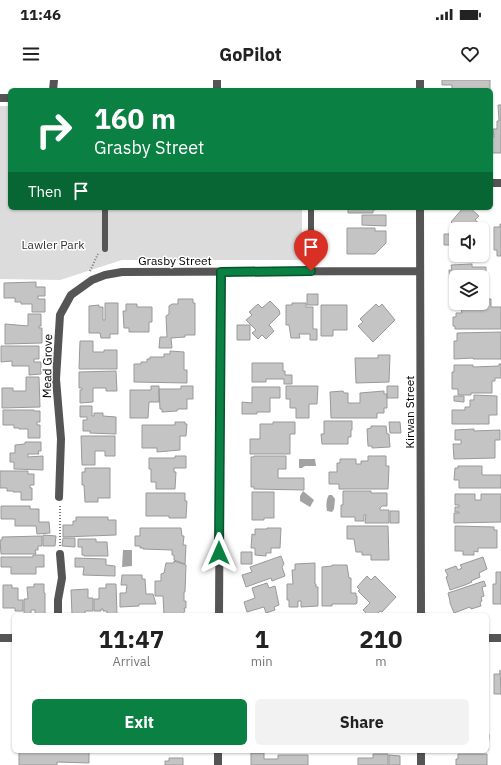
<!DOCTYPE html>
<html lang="en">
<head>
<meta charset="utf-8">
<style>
  body { margin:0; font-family:"IBM Plex Sans",sans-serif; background:#f2f2f2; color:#222; height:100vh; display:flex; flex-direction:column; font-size:15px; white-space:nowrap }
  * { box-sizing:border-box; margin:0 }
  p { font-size:13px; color:#767676 }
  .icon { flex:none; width:22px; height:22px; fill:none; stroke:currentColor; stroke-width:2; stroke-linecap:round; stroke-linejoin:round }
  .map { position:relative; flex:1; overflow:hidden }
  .side { position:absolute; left:12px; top:533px; width:477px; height:140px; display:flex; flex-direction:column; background:#fff; border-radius:6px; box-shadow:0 1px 3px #0004 }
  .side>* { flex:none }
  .hud { position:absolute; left:8px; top:8px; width:485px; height:122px; border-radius:6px; box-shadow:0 1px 3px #0004; background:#0b8043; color:#fff; overflow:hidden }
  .buttons { position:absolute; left:449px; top:142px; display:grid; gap:8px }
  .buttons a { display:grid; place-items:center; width:40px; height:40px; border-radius:6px; background:#fff; box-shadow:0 1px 3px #0004; font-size:20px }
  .pin { position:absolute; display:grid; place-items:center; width:34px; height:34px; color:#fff; margin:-41px -17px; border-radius:50% 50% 50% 0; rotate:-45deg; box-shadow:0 0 4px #0007 }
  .pin .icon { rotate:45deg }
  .me { position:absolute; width:44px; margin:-22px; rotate:0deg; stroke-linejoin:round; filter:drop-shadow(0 0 3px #0008) }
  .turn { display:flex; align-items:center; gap:14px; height:84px; padding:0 20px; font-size:18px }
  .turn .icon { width:52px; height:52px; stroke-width:2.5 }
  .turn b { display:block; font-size:28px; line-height:34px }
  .then { display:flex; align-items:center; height:38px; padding:0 20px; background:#0003; gap:8px; font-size:15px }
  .eta { display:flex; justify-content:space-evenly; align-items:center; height:68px; text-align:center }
  .eta b { font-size:24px; font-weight:700; line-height:28px }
  .action { display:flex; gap:8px; margin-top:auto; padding:8px 20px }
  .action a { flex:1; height:46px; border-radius:6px; background:#0b8043; color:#fff; font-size:16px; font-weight:700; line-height:46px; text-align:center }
  .action a+a { background:#f2f2f2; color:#222 }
  .status { display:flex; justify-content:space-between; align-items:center; height:28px; padding:0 20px; background:#fff; direction:ltr }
  .status svg { height:11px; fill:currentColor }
  header { display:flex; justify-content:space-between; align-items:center; height:52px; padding:0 20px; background:#fff; font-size:18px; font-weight:700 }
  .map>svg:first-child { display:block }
  .green { fill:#dcdcdc }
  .water { fill:#a3a3a3 }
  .building { fill:#c4c4c4; stroke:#999 }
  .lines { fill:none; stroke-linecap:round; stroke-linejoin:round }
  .path { stroke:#777; stroke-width:2; stroke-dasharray:1 2; stroke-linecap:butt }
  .service { stroke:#555; stroke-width:6 }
  .minor { stroke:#555; stroke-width:8 }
  .route-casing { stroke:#07532c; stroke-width:10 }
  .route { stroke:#0b8043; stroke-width:7 }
  .labels { text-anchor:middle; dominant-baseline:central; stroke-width:3; stroke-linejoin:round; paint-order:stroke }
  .park-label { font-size:12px; fill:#333; stroke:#fff }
  .street-label { font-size:12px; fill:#000; stroke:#fff }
</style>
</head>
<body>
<div class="status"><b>11:46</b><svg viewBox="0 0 49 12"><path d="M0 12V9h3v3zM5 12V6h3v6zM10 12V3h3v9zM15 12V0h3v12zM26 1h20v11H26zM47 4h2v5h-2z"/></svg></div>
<header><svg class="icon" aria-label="menu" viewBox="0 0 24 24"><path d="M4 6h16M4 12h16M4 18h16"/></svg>GoPilot<svg class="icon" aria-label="heart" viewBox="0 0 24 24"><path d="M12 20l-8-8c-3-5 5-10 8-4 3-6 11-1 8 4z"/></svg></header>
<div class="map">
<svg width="501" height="685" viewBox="0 0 501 685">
  <rect width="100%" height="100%" fill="#fff"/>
  <path class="green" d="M0,26H10V128H302V180H122L60,200L0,199Z"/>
  <path class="water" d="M299,379H315L316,386H305L302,388H299Z
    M303,411L314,420L310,427L300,421V416Z
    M329,415H332L335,419L334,429L332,432L327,431C326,426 326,419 329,415Z
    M123,470H132V486L122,487Z"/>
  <path class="building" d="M442,0H490V10H452V5H442Z
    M498,25H501V73H491V57H494L493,49H497V41H499Z
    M348,128H375V130H373V133H348Z
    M463,128H470L479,136L475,140L485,148L487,158L482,163V149H456V154L449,148L453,144L451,142Z
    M362,135H386V146L362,145Z
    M500,144H501V176H497V170H494V147H500Z
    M347,148H375V151H386V163L375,174H347Z
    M444,154H453L454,165H444Z
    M456,164V175H475L473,182L453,176L455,168L454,167Z
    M472,184V187H486V217H482V197H456V217H452V209H450L449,190H452L451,185Z
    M36,202V207H45V216H38V219H45V232H32V224H21V222H15V218H4V203Z
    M307,214H318V225H307Z
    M178,219H193V223H195V255H185V257L171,258L172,268H159L160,257H167L166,236L169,234V226L172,224H178Z
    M482,219H491V227H501V249H455V246H453V237H456V233H462L460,223H473V226H482Z
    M270,221L279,230L280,234L269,245L274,251L266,259L262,255L258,259L252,253L256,250L246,240L252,235L249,232L258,224L262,228Z
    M105,223H118V254H110V258H101L100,253H89V226L99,225V227H103V240H105Z
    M292,223H306V227H313V249H317V260H310V254H299L300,258H291L289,245H286V225H292Z
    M126,224H137V227H152V242H149V252H129V248H124L123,231H126Z
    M376,224L379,227L382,224L395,240L373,262L358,246L363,242L360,239Z
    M321,225H347V250H333V256H321Z
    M28,234H41V246H39V248H42V263L5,264V244L28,246Z
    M237,245H250V260H237Z
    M501,252V279H473V278L454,279V261H457V253Z
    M80,261H93V272H104V270H117V289H79Z
    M1,266H39V279H34V282H41V294L29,295V286H12V281L1,282Z
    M170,271L184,272V290H187V303L134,302V284H141V282H147V279H150V277H164V274H170Z
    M378,275H390L389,302L356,303L355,278H378Z
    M252,283H283V291H285V295H292V304H284V299H266V302H252Z
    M499,284H501V298H495V301H492V313H471V315H458V309H452V292H454V285H473V287L499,286Z
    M116,291L117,311H106V308H93V322L80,323V310H82V308H79V292Z
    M26,297H39L40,327L2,328V308H13V311H26Z
    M151,306H159V322H149L148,338H130V310H151Z
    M181,306H193V319H187V329H178L177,331L162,332V329H160L159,309H181Z
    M286,306H318L317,324H309V338H296V328H290V319H286Z
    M387,306H398V318H387Z
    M252,307H280V318H270V332H257V334H242V322L252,323Z
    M343,311L344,313H348V323H360V313L384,311V314H387V328H384V333H377V338H331L330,312Z
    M474,315L497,316V335H489V344H452V330H465V327H470V320H474Z
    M454,316H464V322L454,321Z
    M80,326H92V336H94V333H103V336L116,337V354L90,353V351H83V340H87V337H80Z
    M3,330H34V331H40V342H37V345H40V358H28V349H19V348H14V345H3Z
    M324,341H352V350H351V357H348V364H322L321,354H324Z
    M175,342H185V344H187L186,356H180V370L157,372V368H142V345H175Z
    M273,342H295V354H290V374H250V359H260V344H273Z
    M389,342H400L401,353H390Z
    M371,346H386L387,354H389L390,367L372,368V366H368L367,349L371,348Z
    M474,349V351L500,350V360H495V378L454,379L453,364H461V360H455V350Z
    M81,356H115V376H105V371H95V385H82Z
    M25,362H41V371H38L39,374H28V377L43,376V390L14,389V382H10V373H15V365L25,364Z
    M175,376H186V388H174V392H176L175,409H156V402H151V389H149V378H175Z
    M254,376H286V389H278V398H304V410L254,409V407H251V377H254Z
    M368,376H386V386H389L388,409H339V404H329V392H337V383H340V379H356V384H361V381H368Z
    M458,386H482V395H501V408H459V400H454L455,388H458Z
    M85,388H110V418H98V422H85L84,405H82V392H85Z
    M0,391H28V394H34V405H30V408H32V420H21V412H13V411H7V408H0Z
    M343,411H371V413H387V426H382L380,428V430H389V443H365L366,435H364V441H355V437H341V425H343Z
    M252,412H274V438H264V440H252Z
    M146,413H185V421H187L186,438H169V436H146Z
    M455,414H475V420H481V414H501V442L454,443V433H459V432H455V427H459V425H455Z
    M1,426H30V429H39V442H49L50,453L37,454L36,446H15V439H1Z
    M390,431H399V443H390Z
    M76,437H108V440H116V455L63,457V445H73V441H76Z
    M347,446H388L389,480H371V475H362V472H356L354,459H347Z
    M455,446L494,447V450H497V468H478V472L474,471V475H463V471H455Z
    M140,448H181L182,456H184L183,465H186L185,484L174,480V475H172V470L143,469V468H140V466H135V456H140Z
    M267,448H281L280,468H271V473H266V476L255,475V468H251L252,454L255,455V449H267Z
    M43,455L56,456L55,466H43Z
    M42,456V466H38V470H35L36,474H1L0,460H2V457Z
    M63,458H75V467L62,466Z
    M78,459H96V462H107L108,476H84V475H82V467H78Z
    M241,472H252V484H241Z
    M33,475H44V487H36V494H11V487H1V477H33Z
    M281,476L284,484L282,487L285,496L272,501L271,498L246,507L242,495L252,492L250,487Z
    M483,477L487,489L479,493L480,497L471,501L472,502L465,505L450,510L446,497L448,496L445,490L456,486L458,490L462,488L460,485Z
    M75,478L106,479V485L115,486V496L83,495L84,487H75Z
    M174,481L186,485L185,512H184V521H186V528H184L185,531L182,535H164L163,516H155V501H161V494L164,493L166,483H174Z
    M315,483V504H316V507H318V526L301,527V521H298V527H289V520H287V504H293L292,490H295V484Z
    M332,485H347L349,498H351V513H356V516H357V523L356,524H332V526H322V487L332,486Z
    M496,492H501V524H493V504H496Z
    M122,495H142V499H145L146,514H153L156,524H139V526L120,527V513H126L127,505H121Z
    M367,496L371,500L375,496L396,517L382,532L380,531L376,535H368L363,530L370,523L358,511L360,510L357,507Z
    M484,501L486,506L482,507L484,516L481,517L482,521L480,522L481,526L471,529L470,527L454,533L450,523V521L448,513Z
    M267,503L269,508L275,506L279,525L274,527L275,530L266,533L264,527L247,532L244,522L255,518L252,508Z
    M34,504H44V513H45V535H35V530H31V535H24V519H28L27,507H34Z
    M106,504H116L117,535H107V531H103V529H101V531H94V519H99V508H106Z
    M3,505H12V508H18V520H23V531H15V528H3Z
    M88,509V518H93V531H85V535H72L71,510Z
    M500,590L501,614H494V594H500Z
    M487,649H488L489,656L488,670H487Z
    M19,671H89V683L57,682V685H19Z
    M251,673H264V679H278V675H308V685H251Z
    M373,674H388V685H358V678H373Z
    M458,674H487V685H456V679H458Z
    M389,675L400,676V685H389Z
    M169,678H183V685H165V681H169Z"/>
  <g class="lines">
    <path class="path" d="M90,191L98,174
      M60,426V466"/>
    <path class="service" d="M105,128V169
      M311,128V191"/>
    <path class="minor" d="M420,0V10
      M53,10L54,0
      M217,10V0
      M0,18H10
      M491,103H501
      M420,128L421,535
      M59,417L61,359L56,299L60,235L71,215L92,200L105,195L122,192L420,191
      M58,535V520L62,498L60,474
      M219,535L221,192
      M0,558H14
      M487,558H501
      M218,685V671
      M421,685V671"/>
  </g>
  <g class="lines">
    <g class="route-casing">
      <path id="route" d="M219,473L221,192L311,191"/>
    </g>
    <use href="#route" class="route"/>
  </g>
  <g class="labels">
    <g class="park-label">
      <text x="53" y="164">Lawler Park</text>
    </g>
    <g class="street-label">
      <text x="175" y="180">Grasby Street</text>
      <text transform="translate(47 286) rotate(-89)">Mead Grove</text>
      <text transform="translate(409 332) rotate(-90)">Kirwan Street</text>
    </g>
  </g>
</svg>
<div class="buttons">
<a><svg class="icon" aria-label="sound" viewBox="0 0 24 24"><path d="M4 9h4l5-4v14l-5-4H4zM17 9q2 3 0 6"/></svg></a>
<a><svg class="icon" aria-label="layers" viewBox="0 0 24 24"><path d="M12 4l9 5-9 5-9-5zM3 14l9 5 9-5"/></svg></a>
</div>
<div class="pin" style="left:311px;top:191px;background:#d93025"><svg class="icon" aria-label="arrive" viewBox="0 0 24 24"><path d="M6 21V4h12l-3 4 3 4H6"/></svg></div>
<svg class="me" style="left:219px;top:473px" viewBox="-20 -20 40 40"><path d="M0-17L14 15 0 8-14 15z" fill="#0b8043" stroke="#fff" stroke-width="4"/></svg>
<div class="hud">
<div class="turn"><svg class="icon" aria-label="right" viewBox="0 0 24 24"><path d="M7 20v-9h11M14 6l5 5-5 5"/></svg><div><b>160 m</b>Grasby Street</div></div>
<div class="then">Then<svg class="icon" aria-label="arrive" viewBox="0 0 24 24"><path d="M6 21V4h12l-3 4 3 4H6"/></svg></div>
</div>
<section class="side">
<div class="eta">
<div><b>11:47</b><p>Arrival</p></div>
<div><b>1</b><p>min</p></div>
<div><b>210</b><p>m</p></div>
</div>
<div class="action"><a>Exit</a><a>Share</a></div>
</section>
</div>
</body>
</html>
